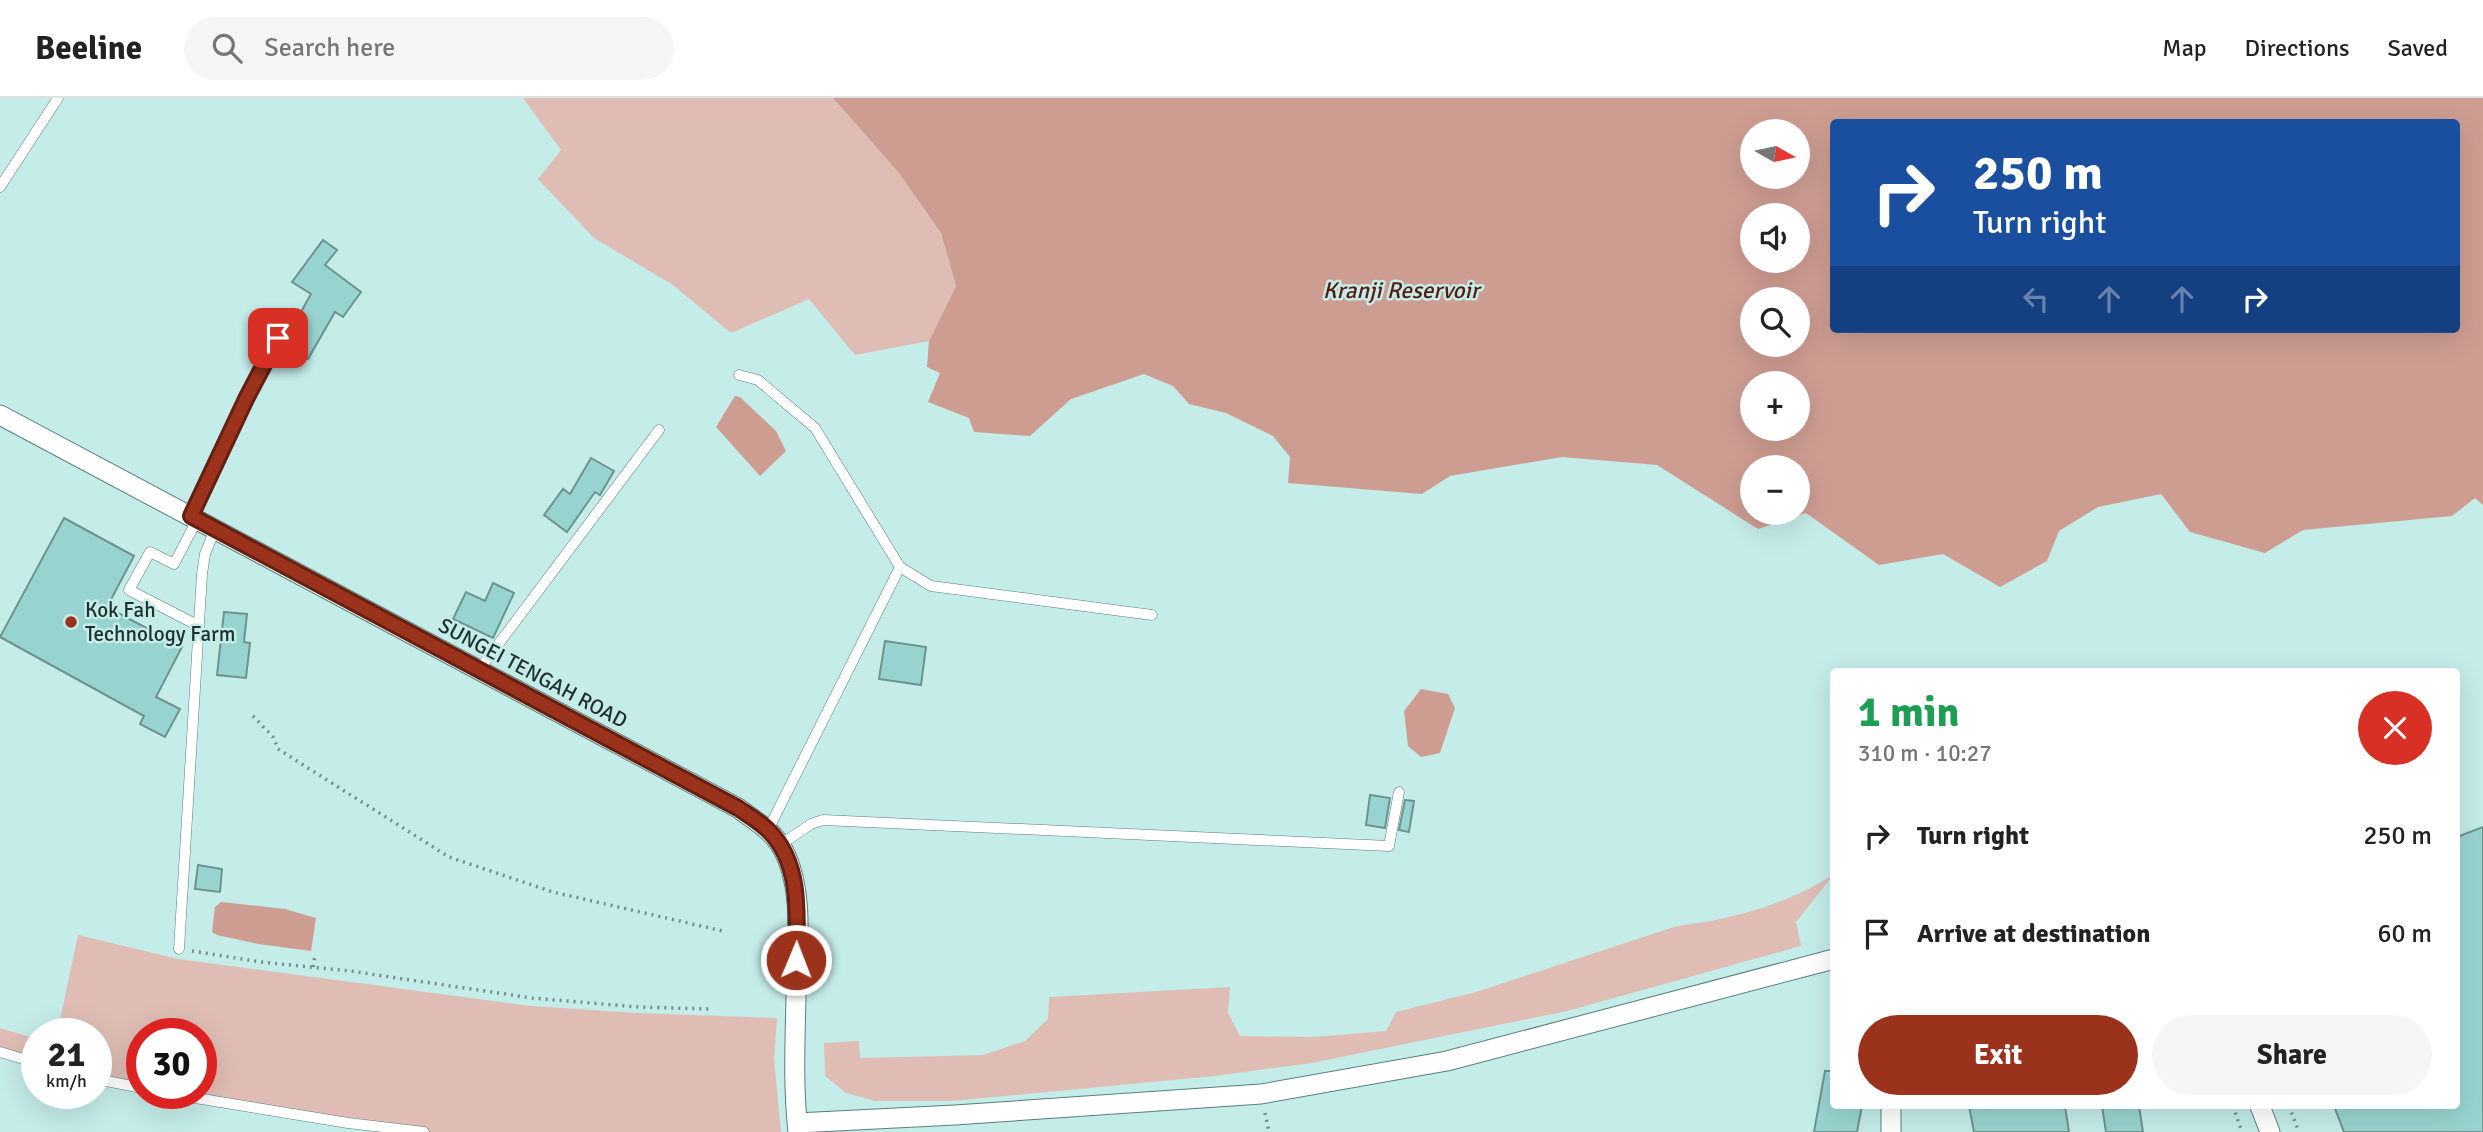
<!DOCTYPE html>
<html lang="en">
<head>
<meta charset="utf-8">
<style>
  body { margin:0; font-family:Signika,sans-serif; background:#f6f6f6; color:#222; height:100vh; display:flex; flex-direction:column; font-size:26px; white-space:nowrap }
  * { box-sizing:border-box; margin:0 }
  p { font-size:23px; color:#767676 }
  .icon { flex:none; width:38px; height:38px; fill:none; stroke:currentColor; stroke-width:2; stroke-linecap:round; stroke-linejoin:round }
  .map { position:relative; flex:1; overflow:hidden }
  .side { position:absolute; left:1830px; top:570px; width:630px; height:441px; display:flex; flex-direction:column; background:#fff; border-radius:7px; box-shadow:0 7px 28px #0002 }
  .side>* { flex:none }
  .top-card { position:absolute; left:1830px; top:21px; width:630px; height:214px; border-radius:7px; box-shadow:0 7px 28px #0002; background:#1a4fa0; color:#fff; overflow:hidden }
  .needle { width:46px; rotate:99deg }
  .buttons { position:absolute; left:1740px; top:21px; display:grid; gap:14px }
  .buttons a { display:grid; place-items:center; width:70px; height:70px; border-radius:50%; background:#fff; box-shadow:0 7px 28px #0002; font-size:35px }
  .speed { position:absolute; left:21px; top:920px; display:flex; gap:14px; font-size:35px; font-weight:700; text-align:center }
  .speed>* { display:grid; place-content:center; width:91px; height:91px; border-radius:50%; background:#fff; box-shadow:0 7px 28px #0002; line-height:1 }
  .speed small { font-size:18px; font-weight:400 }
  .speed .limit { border:10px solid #d22; background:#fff; color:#111 }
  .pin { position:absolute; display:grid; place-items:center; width:60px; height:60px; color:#fff; margin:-30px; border-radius:14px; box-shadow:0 4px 10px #0006 }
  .me { position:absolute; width:77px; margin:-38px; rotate:1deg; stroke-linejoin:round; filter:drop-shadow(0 0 5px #0008) }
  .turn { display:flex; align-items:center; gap:24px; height:147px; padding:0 28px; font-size:32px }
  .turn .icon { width:91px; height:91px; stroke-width:2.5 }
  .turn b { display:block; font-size:49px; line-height:60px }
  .lanes { display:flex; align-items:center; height:66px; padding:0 28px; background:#0003; justify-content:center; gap:35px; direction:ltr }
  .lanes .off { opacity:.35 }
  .round { display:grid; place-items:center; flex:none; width:74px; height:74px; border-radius:37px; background:#f6f6f6 }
  .headline { display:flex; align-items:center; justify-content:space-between; height:119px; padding:0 28px }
  h1 { font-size:42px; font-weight:700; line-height:52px; color:#1e9e55 }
  .primary-button { display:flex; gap:14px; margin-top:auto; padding:14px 28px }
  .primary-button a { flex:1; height:80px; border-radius:42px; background:#9b321c; color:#fff; font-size:28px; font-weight:700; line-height:80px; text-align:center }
  .primary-button a+a { background:#f6f6f6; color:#222 }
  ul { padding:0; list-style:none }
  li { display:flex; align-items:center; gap:21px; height:98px; padding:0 28px }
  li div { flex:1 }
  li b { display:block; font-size:26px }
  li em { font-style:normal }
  header { display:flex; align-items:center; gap:42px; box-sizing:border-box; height:98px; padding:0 35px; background:#fff; border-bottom:2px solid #e0e0e0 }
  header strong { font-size:33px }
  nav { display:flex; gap:38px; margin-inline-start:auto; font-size:24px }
  .search { width:490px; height:63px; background:#f6f6f6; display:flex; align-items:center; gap:18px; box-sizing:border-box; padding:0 24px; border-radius:38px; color:#767676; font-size:26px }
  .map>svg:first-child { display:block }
  .green { fill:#dfbdb4 }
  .water { fill:#ce9d92; fill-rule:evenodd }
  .building { fill:#98d4cf; stroke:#6d9390; stroke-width:2 }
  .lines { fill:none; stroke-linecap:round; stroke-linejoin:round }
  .service-casing { stroke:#5a7f7c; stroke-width:11 }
  .minor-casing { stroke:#5a7f7c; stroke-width:21 }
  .path { stroke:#728e8c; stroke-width:3.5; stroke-dasharray:2 5; stroke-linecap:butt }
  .service { stroke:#fff; stroke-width:10 }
  .minor { stroke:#fff; stroke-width:19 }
  .route-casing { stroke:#652012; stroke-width:18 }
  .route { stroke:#9b321c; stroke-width:12 }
  .poi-dot { fill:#9b321c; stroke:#c4ece9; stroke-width:2.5 }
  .labels { text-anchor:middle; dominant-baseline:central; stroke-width:5; stroke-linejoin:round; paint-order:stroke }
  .poi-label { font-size:21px; fill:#213130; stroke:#c4ece9; text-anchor:start }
  .street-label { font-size:21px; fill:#213130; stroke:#c4ece9 }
  .water-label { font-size:23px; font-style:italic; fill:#571c0f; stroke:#c4ece9 }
</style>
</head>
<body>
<header>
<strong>Beeline</strong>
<div class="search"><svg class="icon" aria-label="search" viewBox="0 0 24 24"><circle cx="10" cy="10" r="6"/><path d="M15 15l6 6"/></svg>Search here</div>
<nav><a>Map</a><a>Directions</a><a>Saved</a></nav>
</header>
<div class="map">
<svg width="2483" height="1034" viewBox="0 0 2483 1034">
  <rect width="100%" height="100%" fill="#c4ece9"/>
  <path class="green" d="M523,0H833L899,75L941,135L956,188L929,243L855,257L809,201L731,235L673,187L594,140L538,81L561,52Z
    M1834,776L1796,824L1801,848L1567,913L1312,965L1214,978L952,1003H875L846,995L825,978L824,945L859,943L860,960L983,957L1025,943L1048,921L1049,899L1230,889L1228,915L1240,938L1314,939L1386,933L1396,914L1476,894L1677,828C1731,822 1789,806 1834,776Z
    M78,837L178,861L531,908L638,915L777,920L774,961L781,1034H424L171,996H201V936H142V990L96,981V936H57Z
    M0,930L37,941V965L0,954Z"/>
  <path class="water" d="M833,0H2483V407L2475,400L2452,418L2303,432L2265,455L2190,434L2161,396L2098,409L2059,433L2047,463L2000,489L1943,456L1879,467L1806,415L1758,431L1657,367L1562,359L1450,378L1422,396L1288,385L1290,359L1273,338L1226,315L1189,306L1173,288L1144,276L1071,301L1030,338L974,334L969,320L928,304L940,275L927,269L929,243L956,188L941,135L899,75ZM1834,24H2457V231H1834ZM1752,33H1797V79H1752ZM1752,117H1797V163H1752ZM1752,201H1797V247H1752ZM1752,285H1797V331H1752ZM1752,369H1797V415H1752Z
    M735,298L740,299L776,333L786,353L760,378L716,329Z
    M1421,591L1448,596L1455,610L1440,655L1421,659L1408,648L1404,613Z
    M221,804L285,811L316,820L311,853L258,846L217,837L212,834L215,809Z"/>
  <path class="building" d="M323,142L337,152L325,167L361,194L343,219L335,214L308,261L283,246L311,196L292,184Z
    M591,360L614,373L600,397L595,394L567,434L544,417L563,391L570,396Z
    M64,420L134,458L107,509L182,549L156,599L180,611L165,639L140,626L144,618L0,539Z
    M493,485L514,495L493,540L453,521L466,494L485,503Z
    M224,514L247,516L244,544L250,545L246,580L217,577Z
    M885,543L926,549L921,587L879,581Z
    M1370,697L1390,700L1385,730L1366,727Z
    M1405,702L1414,703L1409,734L1399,732Z
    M2483,729V1034H2344L2334,1008H2457V739Z
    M198,767L222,771L220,794L195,791Z
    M1825,973H1834V1008H1862L1857,1034H1814Z
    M1969,1008H2065L2069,1034H1974Z
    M2102,1008H2139L2143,1034H2106Z"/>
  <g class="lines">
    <g class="service-casing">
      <path id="service" d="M0,89L58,0
        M739,277L758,282L815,330L900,469L931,488L1152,517
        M191,418L246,301L289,219
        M197,422L174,466L150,454L129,492L199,528
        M479,572L659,332
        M768,732L900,469
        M780,747L811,726L823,722L1389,748L1399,694
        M179,851L202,476L205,456L215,431
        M0,954L37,965
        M96,981L142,990
        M171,996L348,1025L424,1034"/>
    </g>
    <g class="minor-casing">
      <path id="minor" d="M0,317L738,710C752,721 769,730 779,745C806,785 797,853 796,899C795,944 793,989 798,1034
        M1891,1008V1034
        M2260,1008L2270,1034
        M797,1025L955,1017L1261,996L1447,963L1834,861"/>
    </g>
    <path class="path" d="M253,618L273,639L278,651L449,759L553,794L723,833
      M192,853L261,864L350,873L532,900L638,909L709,911
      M313,869L315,858
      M2233,1008L2242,1034
      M2289,1008L2299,1034
      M1265,1015L1269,1034"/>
    <use href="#service" class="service"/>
    <use href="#minor" class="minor"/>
  </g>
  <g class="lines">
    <g class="route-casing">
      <path id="route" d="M278,240L246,301L191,418L738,710C748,717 760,724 769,733C802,766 797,819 796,862"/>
    </g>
    <use href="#route" class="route"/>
  </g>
  <circle class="poi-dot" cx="71" cy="524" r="7"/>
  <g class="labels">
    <g class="poi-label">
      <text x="85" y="512">Kok Fah<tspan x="85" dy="24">Technology Farm</tspan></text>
    </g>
    <g class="street-label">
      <text transform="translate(533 575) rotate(28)">SUNGEI TENGAH ROAD</text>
    </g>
    <g class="water-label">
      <text x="1401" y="192">Kranji Reservoir</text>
    </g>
  </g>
</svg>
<div class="buttons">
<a><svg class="needle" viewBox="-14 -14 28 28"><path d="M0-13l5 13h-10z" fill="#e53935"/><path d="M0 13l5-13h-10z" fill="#767676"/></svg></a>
<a><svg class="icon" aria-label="sound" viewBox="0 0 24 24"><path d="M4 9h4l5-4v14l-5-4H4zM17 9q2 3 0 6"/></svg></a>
<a><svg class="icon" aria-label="search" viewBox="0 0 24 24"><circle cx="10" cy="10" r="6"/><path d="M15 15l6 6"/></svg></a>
<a>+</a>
<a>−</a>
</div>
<div class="speed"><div>21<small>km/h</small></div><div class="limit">30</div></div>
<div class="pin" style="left:278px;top:240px;background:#d93025"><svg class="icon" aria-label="arrive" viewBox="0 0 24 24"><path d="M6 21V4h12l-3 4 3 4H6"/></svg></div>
<svg class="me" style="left:796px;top:862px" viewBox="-20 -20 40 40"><circle r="17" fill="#9b321c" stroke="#fff" stroke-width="3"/><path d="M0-11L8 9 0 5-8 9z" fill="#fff"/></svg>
<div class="top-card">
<div class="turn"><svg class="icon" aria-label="right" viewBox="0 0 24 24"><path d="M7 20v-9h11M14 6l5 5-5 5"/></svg><div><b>250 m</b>Turn right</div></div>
<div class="lanes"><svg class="icon off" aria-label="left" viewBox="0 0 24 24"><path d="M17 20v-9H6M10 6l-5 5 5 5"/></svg><svg class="icon off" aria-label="ahead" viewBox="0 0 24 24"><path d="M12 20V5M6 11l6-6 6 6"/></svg><svg class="icon off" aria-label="ahead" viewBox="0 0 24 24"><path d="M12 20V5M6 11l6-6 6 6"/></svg><svg class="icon" aria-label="right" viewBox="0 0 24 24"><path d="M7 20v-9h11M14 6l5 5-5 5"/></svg></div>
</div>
<section class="side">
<div class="headline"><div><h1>1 min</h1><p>310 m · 10:27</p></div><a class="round" style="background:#d93025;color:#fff"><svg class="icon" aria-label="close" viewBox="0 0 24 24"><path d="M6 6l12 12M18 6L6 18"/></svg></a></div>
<ul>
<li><svg class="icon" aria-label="right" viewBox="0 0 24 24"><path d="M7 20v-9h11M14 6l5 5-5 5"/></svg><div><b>Turn right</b></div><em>250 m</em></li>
<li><svg class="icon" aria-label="arrive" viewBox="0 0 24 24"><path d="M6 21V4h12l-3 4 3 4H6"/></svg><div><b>Arrive at destination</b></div><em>60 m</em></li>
</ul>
<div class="primary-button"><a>Exit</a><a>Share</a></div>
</section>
</div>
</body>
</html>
